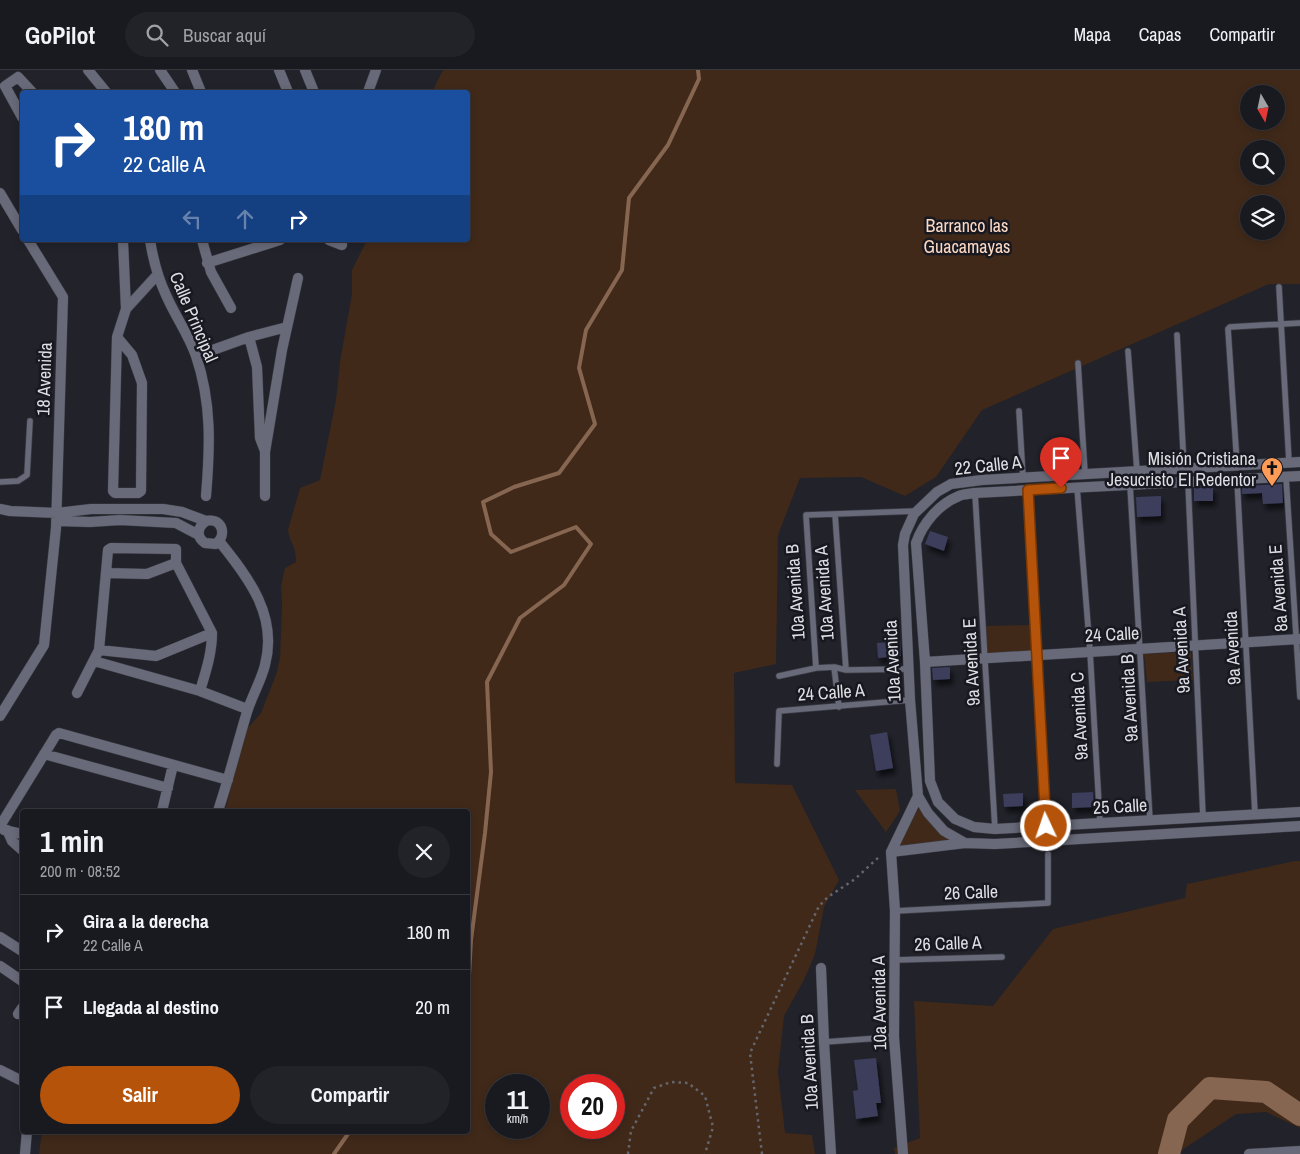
<!DOCTYPE html>
<html lang="es">
<head>
<meta charset="utf-8">
<style>
  body { margin:0; font-family:"Archivo Narrow",sans-serif; background:#222329; color:#f1f3f6; height:100vh; display:flex; flex-direction:column; font-size:19px; white-space:nowrap }
  * { box-sizing:border-box; margin:0 }
  p { font-size:16px; color:#9fa1a5 }
  .icon { flex:none; width:28px; height:28px; fill:none; stroke:currentColor; stroke-width:2; stroke-linecap:round; stroke-linejoin:round }
  .map { position:relative; flex:1; overflow:hidden }
  .side { position:absolute; left:20px; top:739px; width:450px; height:325px; display:flex; flex-direction:column; background:#191a20; border-radius:5px; box-shadow:0 2px 8px #0003,0 0 0 1px #37383e }
  .side>* { flex:none }
  .hud { position:absolute; left:20px; top:20px; width:450px; height:152px; border-radius:5px; box-shadow:0 2px 8px #0003,0 0 0 1px #37383e; background:#1a4fa0; color:#fff; overflow:hidden }
  .needle { width:32px; rotate:171deg }
  .buttons { position:absolute; left:1240px; top:15px; display:grid; gap:10px }
  .buttons a { display:grid; place-items:center; width:45px; height:45px; border-radius:50%; background:#191a20; box-shadow:0 2px 8px #0003,0 0 0 1px #37383e; font-size:25px }
  .speed { position:absolute; left:485px; top:1004px; display:flex; gap:10px; font-size:25px; font-weight:700; text-align:center }
  .speed>* { display:grid; place-content:center; width:65px; height:65px; border-radius:50%; background:#191a20; box-shadow:0 2px 8px #0003,0 0 0 1px #37383e; line-height:1 }
  .speed small { font-size:12px; font-weight:400 }
  .speed .limit { border:8px solid #d22; background:#fff; color:#111 }
  .pin { position:absolute; display:grid; place-items:center; width:42px; height:42px; color:#fff; margin:-51px -21px; border-radius:50% 50% 50% 0; rotate:-45deg; box-shadow:0 0 5px #0007 }
  .pin .icon { rotate:45deg }
  .me { position:absolute; width:55px; margin:-28px; rotate:357deg; stroke-linejoin:round; filter:drop-shadow(0 0 4px #0008) }
  .turn { display:flex; align-items:center; gap:18px; height:105px; padding:0 20px; font-size:22px }
  .turn .icon { width:65px; height:65px; stroke-width:2.5 }
  .turn b { display:block; font-size:35px; line-height:42px }
  .lanes { display:flex; align-items:center; height:48px; padding:0 20px; background:#0003; justify-content:center; gap:25px; direction:ltr }
  .lanes .off { opacity:.35 }
  .round { display:grid; place-items:center; flex:none; width:52px; height:52px; border-radius:26px; background:#222329 }
  .summary { display:flex; align-items:center; justify-content:space-between; height:85px; padding:0 20px }
  h1 { font-size:30px; font-weight:700; line-height:38px }
  .action { display:flex; gap:10px; margin-top:auto; padding:10px 20px }
  .action a { flex:1; height:58px; border-radius:30px; background:#b45309; color:#fff; font-size:20px; font-weight:700; line-height:58px; text-align:center }
  .action a+a { background:#222329; color:#f1f3f6 }
  ul { padding:0; list-style:none }
  li { display:flex; align-items:center; gap:15px; height:75px; padding:0 20px; border-top:1px solid #37383e }
  li div { flex:1 }
  li b { display:block; font-size:19px }
  li em { font-style:normal }
  header { display:flex; align-items:center; gap:30px; box-sizing:border-box; height:70px; padding:0 25px; background:#191a20; border-bottom:1px solid #37383e }
  header strong { font-size:24px }
  nav { display:flex; gap:28px; margin-inline-start:auto; font-size:18px }
  .search { width:350px; height:45px; background:#222329; display:flex; align-items:center; gap:12px; box-sizing:border-box; padding:0 18px; border-radius:28px; color:#9fa1a5; font-size:19px }
  .map>svg:first-child { display:block }
  .green { fill:#402919; fill-rule:evenodd }
  .lines { fill:none; stroke-linecap:round; stroke-linejoin:round }
  .stream { stroke:#866651; stroke-width:4 }
  .river { stroke:#866651; stroke-width:22 }
  .building { fill:#3c3d5c; filter:url(#shadow) }
  .lane-casing { stroke:#3b3c44; stroke-width:7 }
  .street-casing { stroke:#3b3c44; stroke-width:11 }
  .path { stroke:#65666d; stroke-width:2.5; stroke-dasharray:2.5 4; stroke-linecap:butt }
  .lane { stroke:#686a79; stroke-width:5.5 }
  .street { stroke:#686a79; stroke-width:10 }
  .route-casing { stroke:#753606; stroke-width:12 }
  .route { stroke:#b45309; stroke-width:9 }
  .labels { text-anchor:middle; dominant-baseline:central; stroke-width:5; stroke-linejoin:round; paint-order:stroke }
  .park-label { font-size:18px; fill:#fdd9c3; stroke:#181820 }
  .street-label { font-size:18px; fill:#dedee4; stroke:#181820 }
  .poi-label { font-size:18px; fill:#dedee4; stroke:#181820; text-anchor:end }
</style>
</head>
<body>
<header>
<strong>GoPilot</strong>
<div class="search"><svg class="icon" aria-label="search" viewBox="0 0 24 24"><circle cx="10" cy="10" r="6"/><path d="M15 15l6 6"/></svg>Buscar aquí</div>
<nav><a>Mapa</a><a>Capas</a><a>Compartir</a></nav>
</header>
<div class="map">
<svg width="1300" height="1084" viewBox="0 0 1300 1084">
  <defs>
    <filter id="shadow"><feDropShadow dx="3" dy="5.5" stdDeviation="2.5" flood-color="#0009"/></filter>
  </defs>
  <rect width="100%" height="100%" fill="#21222a"/>
  <path class="green" d="M443,0H1300V214H1269L982,340L936,407L905,426L861,407L800,408L778,465L776,594L734,603L735,713L792,715L839,810L824,837L815,884L805,908L784,946L778,1002L785,1063L812,1065L815,1084H39L42,1061H468V741H225L238,691V669L261,643L276,605L280,588L282,536L281,516L285,498L296,492C296,475 290,474 288,460L300,418L320,410L336,330L340,292L352,224V200L367,170H468V22H432ZM1249,24H1276V51H1249ZM1249,79H1276V106H1249ZM1249,134H1276V161H1249ZM496,1015H539V1058H496ZM571,1015H614V1058H571Z
    M1033,555L1036,586L989,590L984,556Z
    M1191,582L1193,610L1147,612L1144,584Z
    M896,719L900,741L886,762L855,720Z
    M920,736L942,765L950,770L897,776Z
    M1295,791H1300V1058L1266,1042L1236,1044L1176,1084H895L894,1078L920,1068L914,931L993,936L1053,859L1185,828L1187,814Z"/>
  <g class="lines">
    <path class="stream" d="M468,924L471,870L485,763L491,702L487,612L520,548L564,515L591,474L576,457L511,482L491,464L483,432L514,417L559,403L595,354L579,298L586,260L622,200L629,128L668,75L699,9L698,0
      M334,1084L350,1061"/>
    <path class="river" d="M1169,1084L1178,1050L1210,1018L1266,1022L1300,1045"/>
  </g>
  <path class="building" d="M1282,414L1283,433L1263,434L1262,423L1242,424V416Z
    M1213,417V431H1194V418Z
    M1161,426V446L1137,447L1136,427Z
    M930,461L948,467L944,481L925,474Z
    M900,571L901,586L878,588L877,573Z
    M950,597V609L933,610L932,598Z
    M887,662L893,698L876,701L870,665Z
    M1093,722L1094,737L1072,738V723Z
    M1023,723V736L1004,737L1003,724Z
    M876,988L881,1033H876L878,1046L856,1049L853,1021L858,1020L854,990Z"/>
  <g class="lines">
    <g class="lane-casing">
      <path id="lane" d="M1279,217L1289,392
        M1177,265L1184,398
        M1128,281L1137,401
        M1078,293L1085,404
        M1019,341L1023,408
        M1237,394L1228,259L1230,257L1300,253
        M1286,407L1300,627
        M1237,409L1255,744
        M0,412L18,411L27,405L30,351
        M1188,412L1203,747
        M1130,415L1150,751
        M1077,417L1090,581L1100,753
        M1028,420L1046,756
        M975,423L995,759
        M835,444L846,600
        M834,597L839,637
        M816,598L806,445L917,441
        M779,606L816,598L834,597L846,600L908,599
        M777,694L779,641L910,630
        M895,841L1048,833V784
        M894,890L1002,887
        M824,972L894,967"/>
    </g>
    <g class="street-casing">
      <path id="street" d="M88,0L106,22
        M160,0L175,22
        M192,0L201,22
        M279,0L288,22
        M305,0L314,22
        M368,22L376,0
        M22,47L5,16L18,7L32,22
        M0,123L22,160
        M150,170C153,189 158,208 166,225C175,246 189,265 196,286C212,333 210,378 206,426
        M202,170L211,202L231,238
        M329,170L342,175
        M207,193L280,170
        M126,239L158,204
        M117,267L132,285L142,313L141,421L138,423H115L113,421L117,267L126,239L123,171
        M249,267L257,297L260,368L265,381
        M196,286L249,267L287,257
        M1300,392L982,410L951,414L937,422L914,444L905,464L903,475L910,630L918,726L928,743L944,761L965,773L995,774L1300,756
        M1300,406L975,423C970,424 964,424 959,426C939,434 923,453 916,473L925,592L930,711L938,732L955,749L974,757L995,759L1300,742
        M265,426V382L282,280L298,208
        M0,439L10,441L57,443L91,439H163L182,442L206,451C221,447 228,464 216,474L205,473C196,467 197,457 206,451
        M57,451L90,452L120,450L176,453L199,465
        M106,503L147,504L176,493
        M99,580L156,586L212,563
        M94,591L200,621L247,639
        M925,592L1300,569
        M77,623L99,580L108,480L111,478L176,479V493L212,563C212,583 206,601 200,621
        M0,646L44,575L56,458L63,227L28,170
        M44,684L168,718
        M162,741L173,695
        M218,741C229,708 237,675 247,642C252,626 261,611 265,595C278,546 249,508 219,471
        M0,756L56,665L59,663L228,710
        M4,760L22,764
        M7,760L12,771L22,780
        M891,782L895,841L894,967L903,1084
        M891,782L965,773
        M891,782L918,726
        M0,867L22,881
        M0,896L22,911
        M821,898L824,972L831,1084
        M18,944L22,938
        M0,1000L22,1011
        M25,1084L27,1061
        M1249,1084L1300,1081"/>
    </g>
    <path class="path" d="M628,1084L631,1061L654,1018L671,1012L688,1013L705,1026L713,1057L705,1084
      M762,1084L750,983L819,836L828,827L855,809L880,786"/>
    <use href="#lane" class="lane"/>
    <use href="#street" class="street"/>
  </g>
  <g class="lines">
    <g class="route-casing">
      <path id="route" d="M1046,756L1028,420L1061,418"/>
    </g>
    <use href="#route" class="route"/>
  </g>
  <defs>
    <g id="church-pin" transform="scale(1.125)"><path d="M0 17L-7.5 6A9.5 9.5 0 1 1 7.5 6Z" fill="#fe9c57" stroke="#181820"/><path d="M-1.2-6h2.4v3.5h3.3v2.4h-3.3V6h-2.4V-.1h-3.3v-2.4h3.3Z" fill="#111"/></g>
  </defs>
  <g fill-rule="evenodd">
    <use href="#church-pin" x="1272" y="398"/>
  </g>
  <g class="labels">
    <g class="park-label">
      <text x="967" y="155">Barranco las<tspan x="967" dy="21">Guacamayas</tspan></text>
    </g>
    <g class="street-label">
      <text transform="translate(194 247) rotate(67)">Calle Principal</text>
      <text transform="translate(44 309) rotate(-88)">18 Avenida</text>
      <text transform="translate(988 395) rotate(-6)">22 Calle A</text>
      <text transform="translate(1278 518) rotate(-94)">8a Avenida E</text>
      <text transform="translate(795 522) rotate(-94)">10a Avenida B</text>
      <text transform="translate(824 523) rotate(-94)">10a Avenida A</text>
      <text transform="translate(1112 564) rotate(-3)">24 Calle</text>
      <text transform="translate(1232 578) rotate(-93)">9a Avenida</text>
      <text transform="translate(1181 580) rotate(-93)">9a Avenida A</text>
      <text transform="translate(892 591) rotate(-93)">10a Avenida</text>
      <text transform="translate(971 592) rotate(-93)">9a Avenida E</text>
      <text transform="translate(831 622) rotate(-4)">24 Calle A</text>
      <text transform="translate(1129 628) rotate(-93)">9a Avenida B</text>
      <text transform="translate(1079 646) rotate(-93)">9a Avenida C</text>
      <text transform="translate(1120 736) rotate(-3)">25 Calle</text>
      <text transform="translate(971 822) rotate(-2)">26 Calle</text>
      <text transform="translate(948 873) rotate(-2)">26 Calle A</text>
      <text transform="translate(879 933) rotate(-91)">10a Avenida A</text>
      <text transform="translate(809 992) rotate(-93)">10a Avenida B</text>
    </g>
    <g class="poi-label">
      <text x="1256" y="388">Misión Cristiana<tspan x="1256" dy="21">Jesucristo El Redentor</tspan></text>
    </g>
  </g>
</svg>
<div class="buttons">
<a><svg class="needle" viewBox="-14 -14 28 28"><path d="M0-13l5 13h-10z" fill="#e53935"/><path d="M0 13l5-13h-10z" fill="#9fa1a5"/></svg></a>
<a><svg class="icon" aria-label="search" viewBox="0 0 24 24"><circle cx="10" cy="10" r="6"/><path d="M15 15l6 6"/></svg></a>
<a><svg class="icon" aria-label="layers" viewBox="0 0 24 24"><path d="M12 4l9 5-9 5-9-5zM3 14l9 5 9-5"/></svg></a>
</div>
<div class="speed"><div>11<small>km/h</small></div><div class="limit">20</div></div>
<div class="pin" style="left:1061px;top:418px;background:#d93025"><svg class="icon" aria-label="arrive" viewBox="0 0 24 24"><path d="M6 21V4h12l-3 4 3 4H6"/></svg></div>
<svg class="me" style="left:1046px;top:756px" viewBox="-20 -20 40 40"><circle r="17" fill="#b45309" stroke="#fff" stroke-width="3"/><path d="M0-11L8 9 0 5-8 9z" fill="#fff"/></svg>
<div class="hud">
<div class="turn"><svg class="icon" aria-label="right" viewBox="0 0 24 24"><path d="M7 20v-9h11M14 6l5 5-5 5"/></svg><div><b>180 m</b>22 Calle A</div></div>
<div class="lanes"><svg class="icon off" aria-label="left" viewBox="0 0 24 24"><path d="M17 20v-9H6M10 6l-5 5 5 5"/></svg><svg class="icon off" aria-label="ahead" viewBox="0 0 24 24"><path d="M12 20V5M6 11l6-6 6 6"/></svg><svg class="icon" aria-label="right" viewBox="0 0 24 24"><path d="M7 20v-9h11M14 6l5 5-5 5"/></svg></div>
</div>
<section class="side">
<div class="summary"><div><h1>1 min</h1><p>200 m · 08:52</p></div><a class="round"><svg class="icon" aria-label="close" viewBox="0 0 24 24"><path d="M6 6l12 12M18 6L6 18"/></svg></a></div>
<ul>
<li><svg class="icon" aria-label="right" viewBox="0 0 24 24"><path d="M7 20v-9h11M14 6l5 5-5 5"/></svg><div><b>Gira a la derecha</b><p>22 Calle A</p></div><em>180 m</em></li>
<li><svg class="icon" aria-label="arrive" viewBox="0 0 24 24"><path d="M6 21V4h12l-3 4 3 4H6"/></svg><div><b>Llegada al destino</b></div><em>20 m</em></li>
</ul>
<div class="action"><a>Salir</a><a>Compartir</a></div>
</section>
</div>
</body>
</html>
